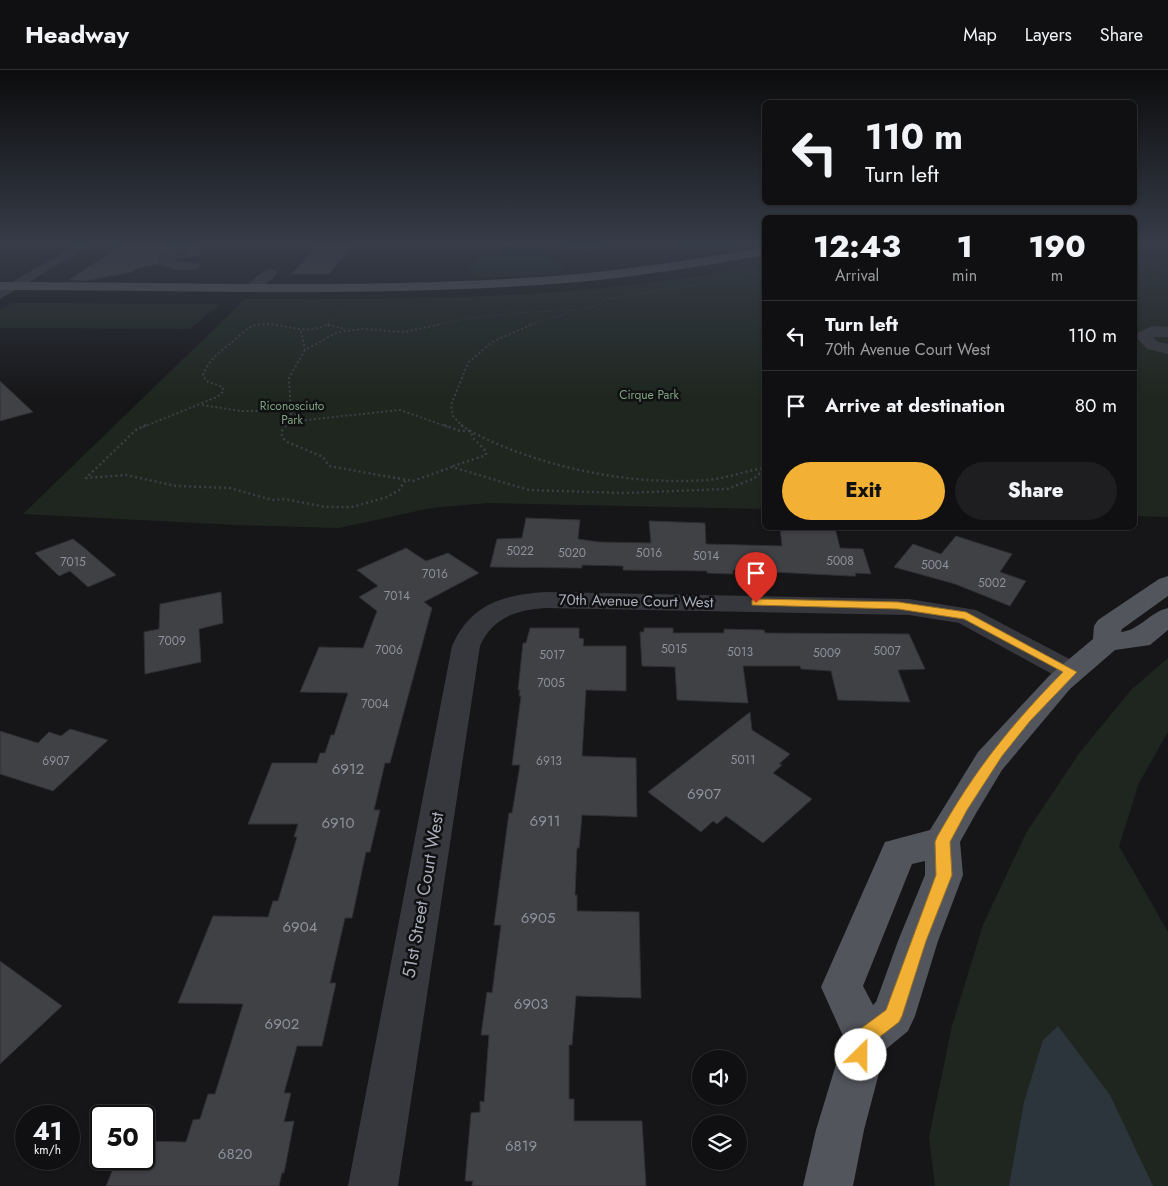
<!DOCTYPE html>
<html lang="en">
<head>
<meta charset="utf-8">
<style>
  body { margin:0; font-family:Jost,sans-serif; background:#1e1e20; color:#f1f3f6; height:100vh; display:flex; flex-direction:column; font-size:19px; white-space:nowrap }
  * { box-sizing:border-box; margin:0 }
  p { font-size:16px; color:#9c9d9f }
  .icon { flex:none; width:28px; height:28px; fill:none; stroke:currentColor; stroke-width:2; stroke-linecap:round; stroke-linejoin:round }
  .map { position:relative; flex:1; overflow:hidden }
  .sheet { position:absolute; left:762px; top:145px; width:375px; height:315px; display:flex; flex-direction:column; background:#101012; border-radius:8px; box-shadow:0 1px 4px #0004,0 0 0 1px #303032 }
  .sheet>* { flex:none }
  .guide { position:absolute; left:762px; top:30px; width:375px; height:105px; border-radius:8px; box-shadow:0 1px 4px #0004,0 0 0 1px #303032; background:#101012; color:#f1f3f6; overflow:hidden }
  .tools { position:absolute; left:692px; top:980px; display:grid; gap:10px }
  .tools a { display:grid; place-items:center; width:55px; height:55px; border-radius:50%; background:#101012; box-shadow:0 1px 4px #0004,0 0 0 1px #303032; font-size:25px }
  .speed { position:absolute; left:15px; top:1035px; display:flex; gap:10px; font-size:25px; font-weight:700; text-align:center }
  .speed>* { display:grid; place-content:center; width:65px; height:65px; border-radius:50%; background:#101012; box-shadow:0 1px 4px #0004,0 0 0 1px #303032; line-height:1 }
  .speed small { font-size:12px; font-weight:400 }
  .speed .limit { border:2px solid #111; border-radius:8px; background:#fff; color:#111 }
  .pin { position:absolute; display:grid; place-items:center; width:42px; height:42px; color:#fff; margin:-51px -21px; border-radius:50% 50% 50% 0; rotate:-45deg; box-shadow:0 0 5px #0007 }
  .pin .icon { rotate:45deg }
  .me { position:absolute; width:55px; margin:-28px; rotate:23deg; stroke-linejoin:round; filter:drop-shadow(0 0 4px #0008) }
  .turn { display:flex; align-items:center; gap:18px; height:105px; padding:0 20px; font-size:22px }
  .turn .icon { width:65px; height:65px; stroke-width:2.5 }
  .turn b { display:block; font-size:35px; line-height:42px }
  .eta { display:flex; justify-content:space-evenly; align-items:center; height:85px; text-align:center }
  .eta b { font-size:30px; font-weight:800; line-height:35px }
  .primary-button { display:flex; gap:10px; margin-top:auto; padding:10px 20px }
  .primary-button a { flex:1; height:58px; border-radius:30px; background:#f2b134; color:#111; font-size:20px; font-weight:800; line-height:58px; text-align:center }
  .primary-button a+a { background:#1e1e20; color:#f1f3f6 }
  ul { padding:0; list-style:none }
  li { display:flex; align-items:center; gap:15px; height:70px; padding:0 20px; border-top:1px solid #303032 }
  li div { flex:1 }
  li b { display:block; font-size:19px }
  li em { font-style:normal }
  header { display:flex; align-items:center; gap:30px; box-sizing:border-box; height:70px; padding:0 25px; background:#101012; border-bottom:1px solid #303032 }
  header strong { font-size:24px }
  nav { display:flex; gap:28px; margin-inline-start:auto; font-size:18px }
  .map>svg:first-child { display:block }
  .built { fill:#222225 }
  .green { fill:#1e261f }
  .water { fill:#2c353c }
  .building { fill:#404145; stroke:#303034 }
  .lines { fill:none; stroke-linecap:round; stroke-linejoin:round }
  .path-far2 { stroke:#3d3f44; stroke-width:1; stroke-dasharray:1 2; stroke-linecap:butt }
  .path-far1 { stroke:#3d3f44; stroke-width:2; stroke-dasharray:2 2.5; stroke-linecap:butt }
  .path { stroke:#3d3f44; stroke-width:2.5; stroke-dasharray:2 3; stroke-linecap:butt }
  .minor { fill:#37383d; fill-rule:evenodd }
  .major { fill:#53555c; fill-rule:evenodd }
  .route { fill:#f2b134; stroke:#9d7322 }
  .labels { text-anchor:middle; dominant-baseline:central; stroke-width:5; stroke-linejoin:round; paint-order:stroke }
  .far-park-label { font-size:12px; fill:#7fa381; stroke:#111113 }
  .number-label { font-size:12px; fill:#8e929b }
  .street-label { font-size:15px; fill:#a8adb8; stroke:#111113 }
  .near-number-label { font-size:15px; fill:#8e929b }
  .near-street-label { font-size:18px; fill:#a8adb8; stroke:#111113 }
</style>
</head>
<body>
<header>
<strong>Headway</strong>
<nav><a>Map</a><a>Layers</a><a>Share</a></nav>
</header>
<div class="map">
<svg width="1168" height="1116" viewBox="0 0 1168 1116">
  <rect width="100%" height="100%" fill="#161618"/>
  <path class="built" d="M1135,174H1168V210L1135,192Z"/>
  <path class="green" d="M671,174H731L734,177C715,186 691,179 671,174Z
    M550,179L556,182L547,185L566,199L555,204L483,208L472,206L468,196L475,192L477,182L534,181Z
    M1135,192L1168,210V447L1135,446Z
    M765,194V439L488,433L431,438L339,458L236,455L23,444L245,229C420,230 593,229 765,194Z
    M12,233L220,234L190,259L0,258V240Z
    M1168,588V662L1139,713L1119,776L1168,862V1116H935L929,1067L952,956L983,855L1026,763L1080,682L1132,619Z"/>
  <path class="water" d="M1058,956L1110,1025L1153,1116H1009L1024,1032L1043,970Z"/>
  <path class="building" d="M320,174H355L329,204H291Z
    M122,175H175L159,188V194L137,198L132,202L85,211L69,210Z
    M194,175H200L201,185L178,189Z
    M0,311L33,342L0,351Z
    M526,448L580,450L578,469L599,472L651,473L649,451L705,453L706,474L782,476L780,458H835L840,478L863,479L871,504L855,503L856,506H850L733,500V504L707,503V501L623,500V496L582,495V498H575L490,497L497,469L522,468Z
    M956,466L1012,484L1000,502L1026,511L1010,536L955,514L894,497L913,474L941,484Z
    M73,469L82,476L116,505L88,517L70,501L59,506L35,483Z
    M406,478L426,491L448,483L479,503L424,532L432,538L390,693H385L374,740H380L370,782H366L352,848H345L330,913H336L322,976H297L284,1023H291L284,1052L294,1051L284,1103H282L279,1116H106L117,1089H144V1071L186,1072L193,1050L200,1049L208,1024H215L243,934L178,933L213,846L268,847L273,831H278L297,767H294L298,754H248L272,693H317L320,683H325L331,665H334L348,623L300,622L319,577L363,578L377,541L359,527L378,516L357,500Z
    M221,522L223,553L199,559L201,592L145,604L144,562L159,559L160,534Z
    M530,558H579V568L584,569L583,576H626V621L586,620L582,686L636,688L637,747L582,745L579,778H577L575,825H577V841L639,842L641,928L576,926L572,975H569V1029H574V1051H642L646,1116H472L473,1111H465L471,1043L480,1042V1031L484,1032L489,965H481L487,922L492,923L501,855H494L509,743H512L520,695H512L521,626H519L520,620H518L523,573H526Z
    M644,558H673V563H724V559L764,560L765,563L909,564L925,599L898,600L910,632L838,630L831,601L801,599L800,596H743L748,633L677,630L675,597L642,596L640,562H644Z
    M750,642L752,660L790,684L779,694L782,695L773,703L812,729L763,773L726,746L717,754L713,751L701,762L648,722Z
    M70,659L108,670L53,721L0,704V661L38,673L49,662L61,666Z
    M0,891L62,936L0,994Z"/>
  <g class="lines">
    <path class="path-far2" d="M749,204L765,206
      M597,226L605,230L711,212L733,211L744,205
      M578,241L600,234L605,230
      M327,255L343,237
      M435,255C483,244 529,242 578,240
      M529,255L572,242"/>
    <path class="path-far1" d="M328,255L346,259
      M301,261L305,280
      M202,335L241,341H289L295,343L296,348L306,350L400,340L448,357
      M143,357L217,327L223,322V317L206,311L203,305C209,290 218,283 231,273C238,267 247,257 256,255C283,250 300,268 329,254
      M285,357L291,346L289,308L305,280L338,262L363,259L405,262L441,254
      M463,357L453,346L451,335L468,293L492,272L533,254"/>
    <path class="path" d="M146,355L137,359L86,408L126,405L176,416L230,418L272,430L284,429L326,437H352L387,427L399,420L406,410
      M285,355L281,363L285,371L323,387L329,396L413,411L452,397L529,420L623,423L727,419L753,409L765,399
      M444,355L460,361H470L474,369L486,381V385L453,396
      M461,355C474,364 488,370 502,376C566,402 639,415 708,410C727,408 745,401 764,398"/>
    <path class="minor" d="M78,174H93L0,229V219Z
      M179,174H192L174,191L198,193L199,196L198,199C187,201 166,201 159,192L160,189Z
      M561,174H609C599,183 575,180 563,177Z
      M270,199L275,200L277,203L275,206L259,220H249L247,217C252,210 262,201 270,199Z
      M1152,256L1168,257V267H1153L1158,272L1168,274V284L1147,279L1135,266L1137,263Z
      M545,522L909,529L976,540L1081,595L1086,602L1081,609L1071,612L1061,609L959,553L909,545L545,538C516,540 492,548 480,576L398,1116H348L452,576C471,534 502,525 545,522Z"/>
    <path class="major" d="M765,177V185C703,196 641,206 578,212C386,228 192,220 0,220V212C192,212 386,220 578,204C641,198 703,188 765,177Z
      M1168,506V526L1122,559L1121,562C1140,560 1150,542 1168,538V560L1150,575L1115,580L1070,619L1002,700L975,745L960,772L963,805L938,871L915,946L908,961L885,980L864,1060L853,1116H803L816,1060L844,968L821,917L885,772L930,760L978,682L1050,605L1093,569L1094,556L1098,550L1159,509ZM925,791V805L898,871L876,932L873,935L863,916L912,794Z"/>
  </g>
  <linearGradient id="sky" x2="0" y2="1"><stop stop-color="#0c0c0d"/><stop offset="0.53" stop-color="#363c48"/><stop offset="1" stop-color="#363c48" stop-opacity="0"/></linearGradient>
  <rect width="1168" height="330" fill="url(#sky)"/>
  <path class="route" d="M756,529L898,532L966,542L1077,602L1030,651L1002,686L967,740L950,772L952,805L926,871L902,946L899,952L873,972L867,992L861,994L854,992L851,985L859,960L886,940L936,805L935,772L937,767C974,701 1010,656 1063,602L964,549L898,539L752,535V530Z"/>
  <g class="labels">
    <g class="far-park-label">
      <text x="649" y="325">Cirque Park</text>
      <text x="292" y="336">Riconosciuto<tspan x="292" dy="14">Park</tspan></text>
    </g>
    <g class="number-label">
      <text x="520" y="481">5022</text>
      <text x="572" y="483">5020</text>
      <text x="649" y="483">5016</text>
      <text x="706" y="486">5014</text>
      <text x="840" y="491">5008</text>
      <text x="73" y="492">7015</text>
      <text x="935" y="495">5004</text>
      <text x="435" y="504">7016</text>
      <text x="992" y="513">5002</text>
      <text x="397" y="526">7014</text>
      <text x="172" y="571">7009</text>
      <text x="674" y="579">5015</text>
      <text x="389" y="580">7006</text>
      <text x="887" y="581">5007</text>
      <text x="740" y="582">5013</text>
      <text x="827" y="583">5009</text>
      <text x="552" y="585">5017</text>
      <text x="551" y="613">7005</text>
      <text x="375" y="634">7004</text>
      <text x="743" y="690">5011</text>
      <text x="56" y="691">6907</text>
      <text x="549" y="691">6913</text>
    </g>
    <g class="street-label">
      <text transform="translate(636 531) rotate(1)">70th Avenue Court West</text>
    </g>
    <g class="near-number-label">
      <text x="348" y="699">6912</text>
      <text x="704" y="724">6907</text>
      <text x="545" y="751">6911</text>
      <text x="338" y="753">6910</text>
      <text x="538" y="848">6905</text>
      <text x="300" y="857">6904</text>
      <text x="531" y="934">6903</text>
      <text x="282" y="954">6902</text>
      <text x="521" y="1076">6819</text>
      <text x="235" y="1084">6820</text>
    </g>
    <g class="near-street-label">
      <text transform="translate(423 825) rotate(-80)">51st Street Court West</text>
    </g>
  </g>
</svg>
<div class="tools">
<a><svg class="icon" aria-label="sound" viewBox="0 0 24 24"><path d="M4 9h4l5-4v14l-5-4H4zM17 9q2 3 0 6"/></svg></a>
<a><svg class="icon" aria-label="layers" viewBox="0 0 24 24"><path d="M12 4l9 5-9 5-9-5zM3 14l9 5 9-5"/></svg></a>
</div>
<div class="speed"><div>41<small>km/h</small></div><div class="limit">50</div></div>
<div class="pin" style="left:756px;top:533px;background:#d93025"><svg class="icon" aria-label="arrive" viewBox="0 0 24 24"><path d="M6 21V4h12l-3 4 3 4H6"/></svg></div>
<svg class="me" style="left:861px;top:985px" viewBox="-20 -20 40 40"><circle r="19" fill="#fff"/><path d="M0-13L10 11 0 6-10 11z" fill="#f2b134"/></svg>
<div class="guide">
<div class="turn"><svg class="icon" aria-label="left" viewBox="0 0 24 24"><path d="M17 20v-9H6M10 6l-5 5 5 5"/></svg><div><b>110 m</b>Turn left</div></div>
</div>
<section class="sheet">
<div class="eta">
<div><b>12:43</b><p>Arrival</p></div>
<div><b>1</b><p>min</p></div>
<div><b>190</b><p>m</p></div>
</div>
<ul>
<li><svg class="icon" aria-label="left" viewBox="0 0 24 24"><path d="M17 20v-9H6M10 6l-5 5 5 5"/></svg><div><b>Turn left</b><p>70th Avenue Court West</p></div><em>110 m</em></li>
<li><svg class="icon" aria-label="arrive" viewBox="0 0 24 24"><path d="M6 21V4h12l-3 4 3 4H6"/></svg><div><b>Arrive at destination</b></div><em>80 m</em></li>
</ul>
<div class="primary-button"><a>Exit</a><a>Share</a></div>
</section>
</div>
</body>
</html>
